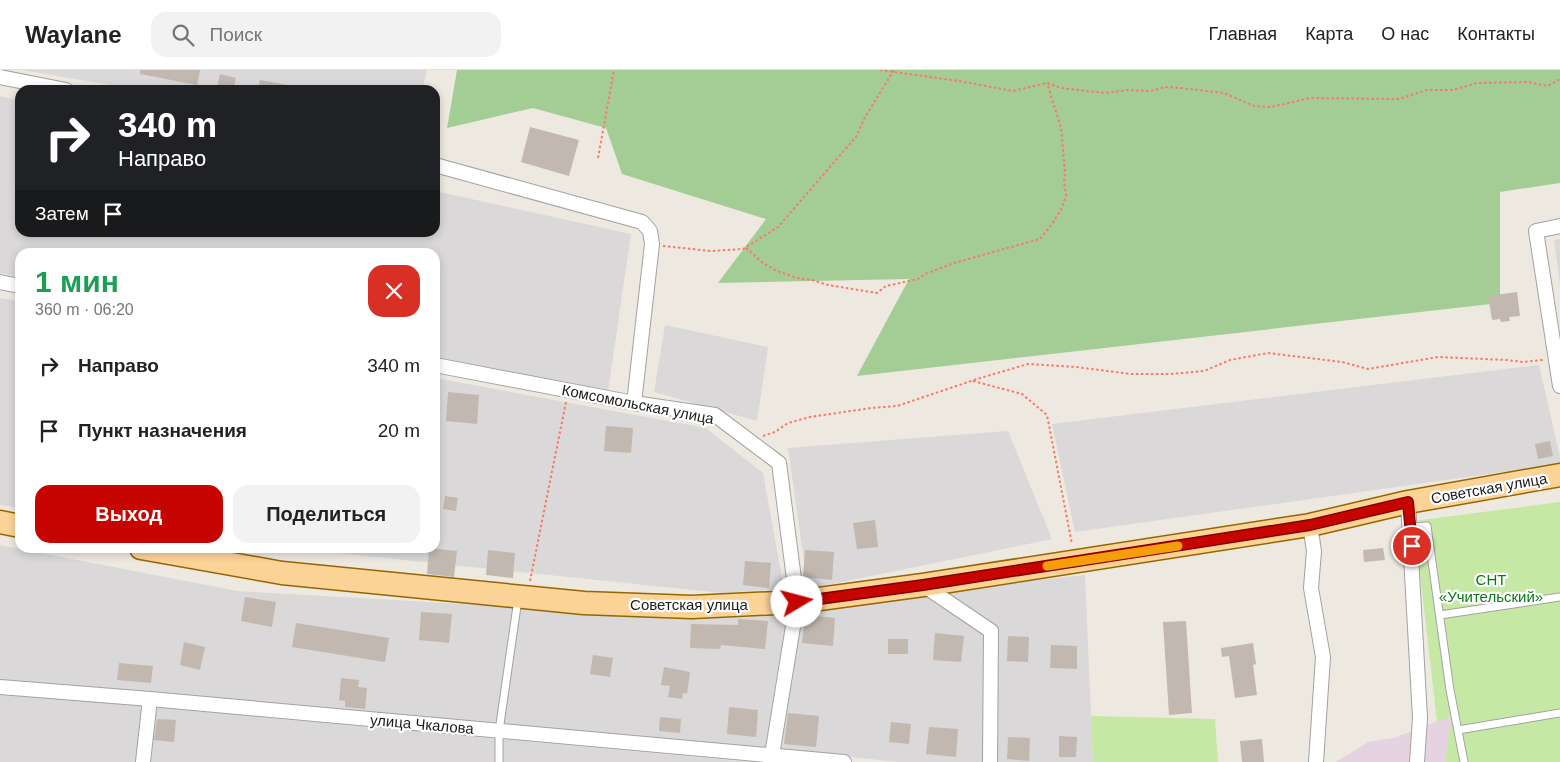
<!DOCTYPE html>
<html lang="ru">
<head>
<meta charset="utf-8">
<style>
  body { margin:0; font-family:Arial,sans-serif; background:#f2f2f2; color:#222; height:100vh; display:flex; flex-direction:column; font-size:19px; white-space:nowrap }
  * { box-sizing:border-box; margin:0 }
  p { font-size:16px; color:#767676 }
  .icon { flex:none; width:28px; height:28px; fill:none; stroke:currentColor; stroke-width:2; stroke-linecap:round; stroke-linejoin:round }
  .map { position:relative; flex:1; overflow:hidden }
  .drawer { position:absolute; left:15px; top:178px; width:425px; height:305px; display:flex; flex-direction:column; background:#fff; border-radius:15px; box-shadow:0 2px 8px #0003 }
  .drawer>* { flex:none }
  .banner { position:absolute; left:15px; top:15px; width:425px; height:152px; border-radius:15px; box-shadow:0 2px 8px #0003; background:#202124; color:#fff; overflow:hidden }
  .pin { position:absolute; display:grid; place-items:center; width:42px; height:42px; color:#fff; margin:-21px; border:2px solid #fff; border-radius:50%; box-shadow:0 1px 5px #0007 }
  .me { position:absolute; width:55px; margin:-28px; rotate:82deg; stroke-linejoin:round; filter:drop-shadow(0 0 4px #0008) }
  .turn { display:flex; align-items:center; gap:18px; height:105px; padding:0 20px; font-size:22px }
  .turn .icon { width:65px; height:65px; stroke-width:2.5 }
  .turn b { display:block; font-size:35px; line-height:42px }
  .then { display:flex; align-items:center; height:48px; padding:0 20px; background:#0003; gap:10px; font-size:19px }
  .round { display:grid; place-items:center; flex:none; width:52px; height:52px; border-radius:15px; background:#f2f2f2 }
  .head { display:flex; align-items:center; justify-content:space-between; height:85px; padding:0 20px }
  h1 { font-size:30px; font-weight:700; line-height:38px; color:#1e9e55 }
  .action { display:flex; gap:10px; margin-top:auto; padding:10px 20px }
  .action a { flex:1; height:58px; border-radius:15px; background:#c70500; color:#fff; font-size:20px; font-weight:700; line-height:58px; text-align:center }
  .action a+a { background:#f2f2f2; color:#222 }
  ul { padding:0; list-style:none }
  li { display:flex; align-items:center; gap:15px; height:65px; padding:0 20px }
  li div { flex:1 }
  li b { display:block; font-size:19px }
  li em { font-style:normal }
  header { display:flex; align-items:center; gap:30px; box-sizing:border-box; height:70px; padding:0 25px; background:#fff; border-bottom:1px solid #e0e0e0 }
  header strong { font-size:24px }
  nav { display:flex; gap:28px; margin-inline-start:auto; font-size:18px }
  .search { width:350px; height:45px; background:#f2f2f2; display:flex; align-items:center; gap:12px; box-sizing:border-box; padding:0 18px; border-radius:15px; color:#767676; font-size:19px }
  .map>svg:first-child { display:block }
  .residential { fill:#dad8d8 }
  .industrial { fill:#e6d3e2 }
  .grass { fill:#c5e9a5 }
  .forest { fill:#a4cd95 }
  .building { fill:#c2b8b0 }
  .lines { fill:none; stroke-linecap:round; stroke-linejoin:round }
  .service-casing { stroke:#a2a2a2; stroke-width:9 }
  .minor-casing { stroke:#a2a2a2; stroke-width:16 }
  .primary-casing { stroke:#936600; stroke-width:25 }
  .path { stroke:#fa7865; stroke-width:2; stroke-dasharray:2.5 2.5; stroke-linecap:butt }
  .service { stroke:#fff; stroke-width:7 }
  .minor { stroke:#fff; stroke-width:14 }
  .primary { stroke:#fcd397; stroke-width:22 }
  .route-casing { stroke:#810300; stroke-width:12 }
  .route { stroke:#c70500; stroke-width:9 }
  .slow { stroke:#f59e0b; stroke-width:9 }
  .labels { text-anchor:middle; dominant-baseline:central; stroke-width:4.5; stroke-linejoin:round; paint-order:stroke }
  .street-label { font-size:15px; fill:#1b1b1b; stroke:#fff }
  .park-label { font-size:15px; fill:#0b7816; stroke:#fff }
</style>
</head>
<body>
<header>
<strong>Waylane</strong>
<div class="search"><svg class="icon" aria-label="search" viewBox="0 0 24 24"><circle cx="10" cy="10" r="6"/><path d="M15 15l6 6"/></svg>Поиск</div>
<nav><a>Главная</a><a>Карта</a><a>О нас</a><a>Контакты</a></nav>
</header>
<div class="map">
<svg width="1560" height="692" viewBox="0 0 1560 692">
  <rect width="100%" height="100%" fill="#ede9e1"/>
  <path class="residential" d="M23,0H427L422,20H139Z
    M0,26L20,31V162H435V121L631,164L608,321L435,287V182H20V207L0,203Z
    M1560,169V215L1554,170Z
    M0,228L20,231V438L0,435Z
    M665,255L768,277L757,351L654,322Z
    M1539,295L1560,387V394L1075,462L1052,354Z
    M435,308L706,358L763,403L784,519L722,523L290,478H435Z
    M1008,361L1052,469L808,519L788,378Z
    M0,475L237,521L691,547L1085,505L1093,692H898L758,677L0,610Z
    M0,623L748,692H0Z"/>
  <path class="industrial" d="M1453,645L1445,692H1336L1368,672L1394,668Z"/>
  <path class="grass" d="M1560,432V692H1445L1452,646L1437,652L1414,451Z
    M1091,646L1215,649L1218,692H1093Z"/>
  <path class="forest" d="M457,0H1560V113L1500,122V233L857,306L909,209L718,213L766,149L622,104L606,58L533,38L447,58Z"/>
  <path class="building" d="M140,0H200L197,15L140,4Z
    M220,4L236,8L233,20L217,19Z
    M260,10L287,15V20H258Z
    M530,57L579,70L569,106L521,92Z
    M1517,222L1520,246L1509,247L1510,251L1501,252L1500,249L1492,250L1488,226Z
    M448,322L479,325L477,354L446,351Z
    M606,356L633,358L631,383L604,381Z
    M1550,371L1553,386L1538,389L1535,374Z
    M445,426L458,428L456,441L443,439Z
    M875,450L878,477L857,479L853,453Z
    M429,478L457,481L454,507L427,504Z
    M1383,478L1385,490L1364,492L1363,480Z
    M488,480L515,483L513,508L486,505Z
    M805,480L834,482L832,510L803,507Z
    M745,491L771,493L769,518L743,515Z
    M245,527L276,532L272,557L241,551Z
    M421,542L452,544L449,573L419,570Z
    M805,545L835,548L833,576L802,573Z
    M738,549L768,551L765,579L721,575L720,579L690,578L691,554L738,555Z
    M1186,551L1192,643L1169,645L1163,552Z
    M296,553L389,568L385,592L292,577Z
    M935,563L964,566L961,592L933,590Z
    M1008,566L1029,567L1028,592L1007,591Z
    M888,569H908V584H888Z
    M184,572L205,577L200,600L180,595Z
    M1253,573L1256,594L1253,595L1257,625L1235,628L1229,586L1222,587L1221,578Z
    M1051,575L1077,576V599L1050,598Z
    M593,585L613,588L610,607L590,604Z
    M119,593L153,596L151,613L117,610Z
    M664,597L690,602L687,624L683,623L682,629L668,627L670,616L661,615Z
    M341,608L359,610L358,617L367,618L365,639L345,637V631L339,630Z
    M729,637L758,640L756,667L727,664Z
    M788,643L819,646L816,677L784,674Z
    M660,647L681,649L680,663L659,661Z
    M157,649L176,650L174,672L154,670Z
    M891,652L911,654L909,674L889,672Z
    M929,657L958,659L956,687L926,684Z
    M1059,666L1077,667L1076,687H1059Z
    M1008,667L1030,668L1029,691L1007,689Z
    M1262,669L1264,692H1242L1240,671Z"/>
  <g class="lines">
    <g class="service-casing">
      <path id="service" d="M1411,457L1427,456L1450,620L1464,692
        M1440,545L1560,527
        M1458,660L1560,643
        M499,692V661L518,529"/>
    </g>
    <g class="minor-casing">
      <path id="minor" d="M0,7L66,20
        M435,95L642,152L650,161L652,174L634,333
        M1560,156L1536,161L1560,316
        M0,212L20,216
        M435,295L634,333L715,345L779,393L797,532L772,685L770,692
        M1408,432L1420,648L1417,692
        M1310,455L1314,481L1311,518L1323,587L1316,692
        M923,515L991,561L990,692
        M0,617L150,629L844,692
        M143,692L150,629"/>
    </g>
    <g class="primary-casing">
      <path id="primary" d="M0,452L20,456
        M141,478L282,503L584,533L692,537L797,532L923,515L1310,455L1408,432L1560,405"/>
    </g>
    <path class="path" d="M880,0L959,11L1013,21L1047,13L1061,18L1105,23L1128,20L1150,21L1166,17L1180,18L1224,23L1254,36L1271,37L1310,28L1399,29L1427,20H1453L1477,13L1528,12L1548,16L1560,9
      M598,88L614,0
      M663,176L711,181L743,179L778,157L856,67L864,49L894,0
      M746,178L763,193L777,201L797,208L812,210L828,215L877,223L886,216L918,209L925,204L954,193L1040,169L1052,154L1062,138L1066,125L1064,112L1065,101L1061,58L1047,13
      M973,311L1022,324L1047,345L1072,474
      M763,366L775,362L788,353L810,347L871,338L897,336L977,309L1028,294L1076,297L1131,304H1171L1204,301L1230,290L1268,283L1342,292L1368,299L1438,287L1507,290L1523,292L1543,290
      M530,511L566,332"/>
    <use href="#service" class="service"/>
    <use href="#minor" class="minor"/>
    <use href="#primary" class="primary"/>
  </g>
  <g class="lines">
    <g class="route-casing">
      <path id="route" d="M797,532L923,515L1310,455L1408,432L1412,476"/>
    </g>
    <use href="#route" class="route"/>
    <path class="slow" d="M1047,496L1178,476"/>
  </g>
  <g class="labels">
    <g class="street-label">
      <text transform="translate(638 334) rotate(11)">Комсомольская улица</text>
      <text transform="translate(1489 418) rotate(-10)">Советская улица</text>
      <text x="689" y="534">Советская улица</text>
      <text transform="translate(422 654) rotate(5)">улица Чкалова</text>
    </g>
    <g class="park-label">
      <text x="1491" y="509">СНТ<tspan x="1491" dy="17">«Учительский»</tspan></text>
    </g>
  </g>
</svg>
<div class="pin" style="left:1412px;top:476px;background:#d93025"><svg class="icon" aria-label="arrive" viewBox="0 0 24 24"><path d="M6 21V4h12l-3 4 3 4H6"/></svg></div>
<svg class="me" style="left:797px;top:532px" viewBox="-20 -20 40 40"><circle r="19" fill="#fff"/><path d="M0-13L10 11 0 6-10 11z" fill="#c70500"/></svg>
<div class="banner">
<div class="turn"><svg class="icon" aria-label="right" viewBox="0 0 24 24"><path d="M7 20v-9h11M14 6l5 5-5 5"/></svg><div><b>340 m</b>Направо</div></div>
<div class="then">Затем<svg class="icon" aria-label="arrive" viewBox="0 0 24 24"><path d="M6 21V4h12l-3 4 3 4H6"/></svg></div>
</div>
<section class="drawer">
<div class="head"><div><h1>1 мин</h1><p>360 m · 06:20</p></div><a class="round" style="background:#d93025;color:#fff"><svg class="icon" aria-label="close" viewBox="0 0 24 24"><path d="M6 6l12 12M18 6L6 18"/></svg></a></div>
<ul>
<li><svg class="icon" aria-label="right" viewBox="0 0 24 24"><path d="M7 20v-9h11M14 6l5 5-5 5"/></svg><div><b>Направо</b></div><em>340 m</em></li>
<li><svg class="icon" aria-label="arrive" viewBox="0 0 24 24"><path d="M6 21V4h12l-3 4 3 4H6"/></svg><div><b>Пункт назначения</b></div><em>20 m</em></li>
</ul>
<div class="action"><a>Выход</a><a>Поделиться</a></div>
</section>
</div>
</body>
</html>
